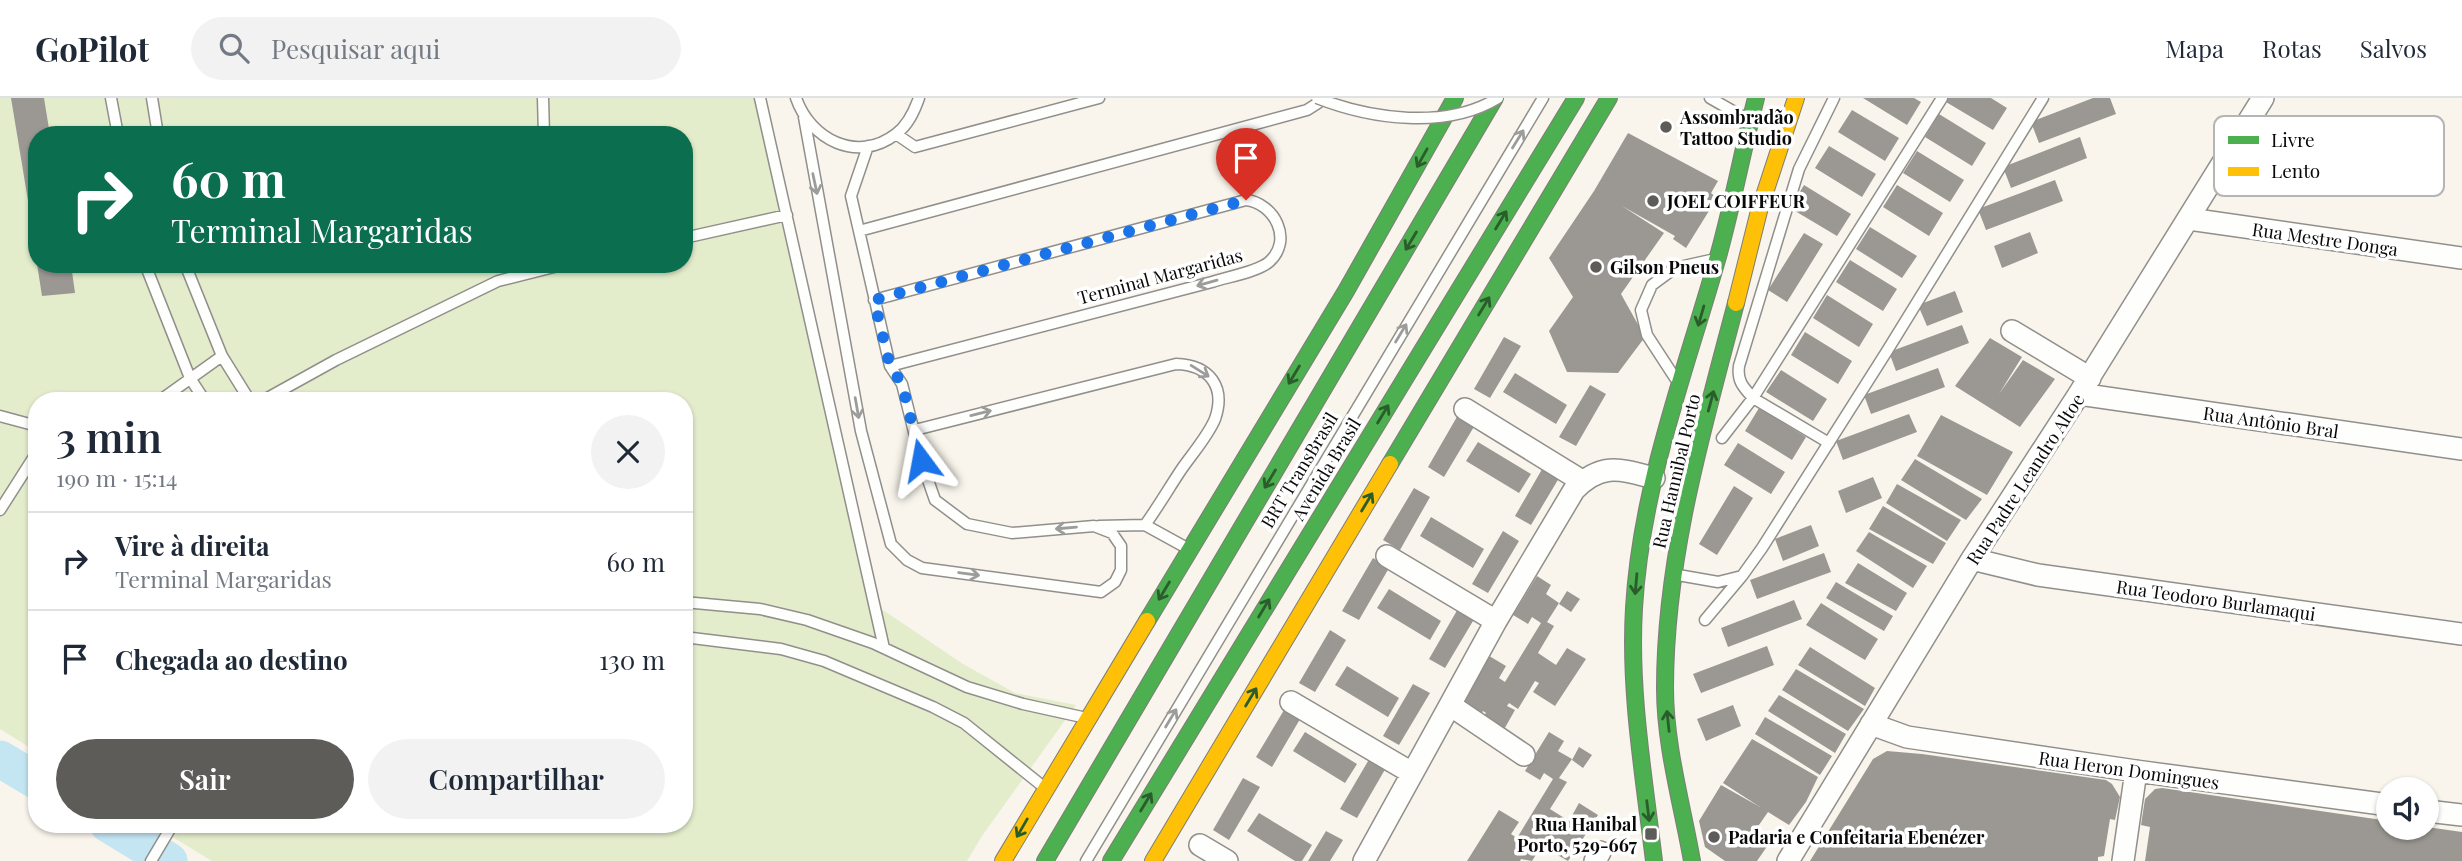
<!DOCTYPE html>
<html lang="pt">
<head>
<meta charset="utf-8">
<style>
  body { margin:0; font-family:"Playfair Display",serif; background:#f2f2f3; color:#1f2937; height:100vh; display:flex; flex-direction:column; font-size:26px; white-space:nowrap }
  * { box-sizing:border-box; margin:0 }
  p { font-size:23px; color:#747a83 }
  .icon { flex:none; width:38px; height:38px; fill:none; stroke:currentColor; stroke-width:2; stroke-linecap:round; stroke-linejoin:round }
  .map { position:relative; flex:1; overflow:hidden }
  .details { position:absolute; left:28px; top:294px; width:665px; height:441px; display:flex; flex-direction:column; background:#fff; border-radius:28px; box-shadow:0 2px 5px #0004 }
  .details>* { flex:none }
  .guide { position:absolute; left:28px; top:28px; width:665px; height:147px; border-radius:28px; box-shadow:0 2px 5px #0004; background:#0b6e4f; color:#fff; overflow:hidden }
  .fabs { position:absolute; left:2376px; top:679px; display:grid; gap:14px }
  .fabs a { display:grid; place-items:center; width:63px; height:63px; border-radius:50%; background:#fff; box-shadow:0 2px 5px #0004; font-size:35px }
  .pin { position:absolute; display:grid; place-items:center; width:60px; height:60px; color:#fff; margin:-72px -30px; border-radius:50% 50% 50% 0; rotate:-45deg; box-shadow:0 0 7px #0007 }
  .pin .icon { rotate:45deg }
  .me { position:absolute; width:77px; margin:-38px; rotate:347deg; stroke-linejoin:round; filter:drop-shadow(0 0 5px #0008) }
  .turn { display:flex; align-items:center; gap:24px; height:147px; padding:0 28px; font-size:32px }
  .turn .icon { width:91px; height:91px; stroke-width:2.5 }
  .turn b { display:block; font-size:49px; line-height:60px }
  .round { display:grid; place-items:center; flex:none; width:74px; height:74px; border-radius:37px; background:#f2f2f3 }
  .summary { display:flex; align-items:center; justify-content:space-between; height:119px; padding:0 28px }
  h1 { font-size:42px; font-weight:600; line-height:52px }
  .button { display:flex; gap:14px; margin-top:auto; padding:14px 28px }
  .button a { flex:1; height:80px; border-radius:42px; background:#5d5c58; color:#fff; font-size:28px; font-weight:600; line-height:80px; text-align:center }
  .button a+a { background:#f2f2f3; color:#1f2937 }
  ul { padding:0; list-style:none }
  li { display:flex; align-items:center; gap:21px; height:98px; padding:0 28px; border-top:2px solid #e0e1e3 }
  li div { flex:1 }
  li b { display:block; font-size:26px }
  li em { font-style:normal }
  header { display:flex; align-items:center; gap:42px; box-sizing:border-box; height:98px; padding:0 35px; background:#fff; border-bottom:2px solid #e0e1e3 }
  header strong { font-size:33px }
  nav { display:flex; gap:38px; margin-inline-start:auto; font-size:24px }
  .search { width:490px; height:63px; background:#f2f2f3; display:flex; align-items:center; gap:18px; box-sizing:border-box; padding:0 24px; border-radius:38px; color:#747a83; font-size:26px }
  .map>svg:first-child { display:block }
  .green { fill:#e3edcc; fill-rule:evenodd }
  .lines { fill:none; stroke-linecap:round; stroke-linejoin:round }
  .river { stroke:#c4e5f2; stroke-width:37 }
  .building { fill:#9b9893 }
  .lane-casing { stroke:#918f8b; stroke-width:13 }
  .street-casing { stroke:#918f8b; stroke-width:24 }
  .fast-casing { stroke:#7e7d78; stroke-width:18 }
  .slow-casing { stroke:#7e7d78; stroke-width:18 }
  .lane { stroke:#fefefc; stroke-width:10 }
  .street { stroke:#fefefc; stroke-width:21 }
  .fast { stroke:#4caf50; stroke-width:16 }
  .slow { stroke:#ffc107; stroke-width:16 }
  .lane-bridge-casing { stroke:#918f8b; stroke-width:13; stroke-linecap:butt }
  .lane-bridge { stroke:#fefefc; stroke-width:10 }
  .oneway { stroke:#9c9c9b }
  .oneway2 { stroke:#2a5c2c }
  .route { stroke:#1a73e8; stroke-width:12; stroke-dasharray:0 21.6 }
  .poi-dot { fill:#5d5c58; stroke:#fff; stroke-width:2.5 }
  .labels { text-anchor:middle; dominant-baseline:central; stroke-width:7; stroke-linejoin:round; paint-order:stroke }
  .poi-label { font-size:18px; font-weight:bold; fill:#090909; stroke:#fff; text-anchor:start }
  .street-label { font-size:18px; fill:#090909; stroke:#fff }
  .key { fill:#fff; stroke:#b5b5b5; stroke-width:2 }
  .key-label { font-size:19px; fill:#090909 }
</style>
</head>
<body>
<header>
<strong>GoPilot</strong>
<div class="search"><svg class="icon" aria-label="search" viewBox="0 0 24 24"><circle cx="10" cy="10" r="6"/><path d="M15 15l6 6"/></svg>Pesquisar aqui</div>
<nav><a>Mapa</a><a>Rotas</a><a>Salvos</a></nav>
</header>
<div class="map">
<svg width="2462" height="763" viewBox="0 0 2462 763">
  <rect width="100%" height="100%" fill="#f9f5ec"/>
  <path class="green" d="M0,0H764L880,510L963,566L1015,595L1076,607L982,738L967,763H212L151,726H684V303H37V654L0,631ZM37,37H684V166H37Z"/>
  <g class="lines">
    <path class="river" d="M0,661L37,683
      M108,726L169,763"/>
  </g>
  <path class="building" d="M11,0H44L50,37H37V157Z
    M1863,0H1914L1921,4L1907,27Z
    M1948,0H1991L2007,10L1993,32L1946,4Z
    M2093,0H2110L2116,16L2039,45L2031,24Z
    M1852,12L1899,40L1885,63L1838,34Z
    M1939,16L1986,45L1972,68L1925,39Z
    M1628,35L1718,83L1711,95L1717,100L1686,150L1673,141L1675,138L1622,108L1664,135L1621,196L1645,239L1618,275L1567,274L1549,233L1573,199L1549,160L1594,93Z
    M2080,39L2087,60L2011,90L2003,69Z
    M1829,48L1876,76L1862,99L1815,70Z
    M1917,53L1964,82L1950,104L1903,75Z
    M2055,82L2063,103L1986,132L1978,111Z
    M1804,87L1851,116L1837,138L1790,110Z
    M1897,87L1943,115L1929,138L1883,109Z
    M1870,129L1917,158L1902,180L1856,151Z
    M2030,134L2038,155L2002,170L1994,148Z
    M1804,135L1823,146L1787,204L1768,192Z
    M1850,162L1897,191L1883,213L1836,184Z
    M37,166H71L75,195L42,198Z
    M1955,193L1963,214L1927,228L1918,207Z
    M1827,197L1873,226L1859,249L1813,220Z
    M1962,227L1969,245L1896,273L1889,254Z
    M1805,234L1852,263L1838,286L1791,257Z
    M1504,239L1521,248L1490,300L1474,291Z
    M1990,240L2022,259L1999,296L2023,262L2055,281L2020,329L1955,288Z
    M1938,270L1945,289L1871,316L1864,297Z
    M1781,272L1827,301L1813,323L1766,294Z
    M1515,275L1567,307L1556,326L1503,294Z
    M1590,287L1606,296L1576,348L1559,339Z
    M1759,310L1806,339L1792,362L1745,333Z
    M1909,316L1917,334L1843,362L1836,343Z
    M1458,317L1475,327L1444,379L1428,369Z
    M1941,317L2013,354L1987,397L1917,358Z
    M1478,344L1531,376L1519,395L1466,363Z
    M1738,345L1785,374L1771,396L1724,367Z
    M1915,361L1982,401L1966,422L1901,382Z
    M1545,366L1562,375L1531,427L1515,418Z
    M1873,379L1882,400L1846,415L1838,393Z
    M1897,386L1961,422L1947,443L1886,405Z
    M1734,388L1753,400L1717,457L1699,446Z
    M1414,390L1430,399L1400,452L1383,442Z
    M1883,408L1946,445L1933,466L1869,431Z
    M1431,419L1484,451L1473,470L1420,438Z
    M1811,427L1819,448L1783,463L1775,441Z
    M1503,433L1519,443L1488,495L1472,486Z
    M1869,434L1927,468L1913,490L1856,453Z
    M1824,455L1831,474L1757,501L1750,482Z
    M1373,460L1389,470L1359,522L1342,513Z
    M1858,465L1907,495L1896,513L1845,485Z
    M1537,478L1551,487L1546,496L1559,505L1547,524L1554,528L1538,555L1556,567L1567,550L1586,561L1555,608L1533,594L1539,585L1535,583L1518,611L1509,605L1507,608L1515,612L1502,635L1481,623L1486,615L1483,613L1478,620L1455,607L1486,556L1506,568L1499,580L1505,584L1541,525L1532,519L1528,526L1513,517Z
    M1836,484L1893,518L1884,533L1826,500Z
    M1389,491L1441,523L1430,542L1377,510Z
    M1567,493L1580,501L1571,514L1559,506Z
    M1794,502L1802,521L1728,549L1721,530Z
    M1821,505L1878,541L1865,562L1806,527Z
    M1459,509L1476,518L1445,570L1429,561Z
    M1330,532L1346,542L1315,594L1299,585Z
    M1767,548L1774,567L1701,595L1693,576Z
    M1810,549L1875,590L1865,608L1798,567Z
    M1347,568L1399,600L1388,619L1335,587Z
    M1796,571L1864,611L1848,633L1782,592Z
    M1413,586L1430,595L1399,647L1383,638Z
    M1779,597L1846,636L1835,655L1768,613Z
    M1287,607L1303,616L1272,669L1256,659Z
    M1733,607L1741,628L1706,643L1697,621Z
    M1765,619L1832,658L1820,677L1755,636Z
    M1305,634L1357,666L1345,685L1293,653Z
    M1549,634L1564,643L1558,653L1572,661L1559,680L1567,684L1550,711L1569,723L1579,705L1598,717L1582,742L1568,763L1545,750L1551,741L1547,739L1532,763L1521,761L1520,763H1467L1499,712L1519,724L1511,736L1517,740L1553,681L1544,675L1540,682L1525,673Z
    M1752,641L1818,679L1806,704L1789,727L1768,714L1752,737L1768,747L1757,763H1725L1705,749L1699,723L1721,687L1760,709L1723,685Z
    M1579,649L1592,657L1583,670L1572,662Z
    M1887,653L1922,656L2106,682L2112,686L2120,699L2115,722L2110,721L2104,758L2098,759V763H1810L1873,661Z
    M1371,658L1387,668L1357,720L1340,711Z
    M1243,680L1260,689L1229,742L1213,732Z
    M2162,690L2389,723V730L2427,729L2462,734V763H2145L2150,729L2141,727L2145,701L2155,691Z
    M1259,715L1312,747L1302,763H1295L1247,733Z
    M1326,733L1343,742L1330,763H1308Z"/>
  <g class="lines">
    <g class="lane-casing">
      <path id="lane" d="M111,0L118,37
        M152,0L158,37
        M543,0L544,37
        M760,0L884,550
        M796,0C810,41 857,66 896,36C908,27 914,14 919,0
        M1710,0L1747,21
        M1834,0L1799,71L1739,268C1737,283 1743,289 1753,300L1942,0
        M804,19L861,333L891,446L907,462L922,470L1101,494L1115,484L1121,472V448L1112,435L1094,428L1012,435L967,426L935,402L921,362L902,286L890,268L851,98L868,48
        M896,36L915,49L1099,0
        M859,133L1307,12L1318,5L1321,0
        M684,140L787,117
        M145,166L190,280L205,303
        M185,166L222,258L250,303
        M874,202L1246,102C1274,105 1294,142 1269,164C1257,174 1227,179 1212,184L890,268
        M1675,280L1647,237L1641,212L1652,187L1675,170L1711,162
        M159,303L222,258
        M262,303L336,262L498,183L566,166
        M0,318L37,328
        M915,332L1176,266C1210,267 1226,289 1215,321C1208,338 1192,356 1181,372C1169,390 1158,409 1145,427L1099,428
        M1722,340L1753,300L1829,345
        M0,412L37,354
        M1145,427L1185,449
        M1678,477L1718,484L1742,478L1762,450L1887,253L2043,0
        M684,504L760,511L807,522L873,545L967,589L1023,606L1082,619
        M1705,522L1742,478
        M684,539L781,551L824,563L933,609L964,625L1040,686
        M151,763L173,726
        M1086,763L1543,0"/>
    </g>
    <g class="street-casing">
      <path id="street" d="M2189,121L2462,160
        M2012,233L2090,280
        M2079,296L2462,351
        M1465,311L1582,383
        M1387,458L1496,523
        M1972,461L2038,477L2462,536
        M1291,604L1412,675
        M1450,607L1496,523L1574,392C1601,364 1620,371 1654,380
        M1871,626L1907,639L2136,673L2389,707
        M2427,713L2462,717
        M1200,747L1227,763
        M1364,763L1450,607L1524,657
        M1595,763L1600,754
        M1788,763L1972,461L2079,296L2263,0
        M2123,763L2136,673"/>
    </g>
    <g class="fast-casing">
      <path id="fast" d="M1390,366L1609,0
        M1147,523L1346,193L1455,0
        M1045,763L1495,0
        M1111,763L1576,0
        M1654,763C1644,679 1629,594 1634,510C1641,387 1686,272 1719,155C1733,104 1743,51 1756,0
        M1692,763C1682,706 1665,648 1665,590C1665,458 1703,331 1736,205"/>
    </g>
    <g class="slow-casing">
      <path id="slow" d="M1736,205L1759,113L1796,0
        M1003,763L1147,523
        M1153,763L1390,366"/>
    </g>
    <use href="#lane" class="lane"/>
    <use href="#street" class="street"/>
    <use href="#fast" class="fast"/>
    <use href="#slow" class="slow"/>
    <g class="lane-bridge-casing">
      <path id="lane-bridge" d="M1317,0C1371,21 1446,32 1498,0"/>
    </g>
    <use href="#lane-bridge" class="lane-bridge"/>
  </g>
  <defs><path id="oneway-shaft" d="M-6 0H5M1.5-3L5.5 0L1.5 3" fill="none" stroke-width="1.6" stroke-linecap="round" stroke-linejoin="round" transform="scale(1.75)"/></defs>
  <g class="oneway">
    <use href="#oneway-shaft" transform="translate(1518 41) rotate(-58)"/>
    <use href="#oneway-shaft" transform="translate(815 86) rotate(78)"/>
    <use href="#oneway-shaft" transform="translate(1207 185) rotate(164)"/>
    <use href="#oneway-shaft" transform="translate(1401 235) rotate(-59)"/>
    <use href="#oneway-shaft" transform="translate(1200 273) rotate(32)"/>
    <use href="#oneway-shaft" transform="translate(857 310) rotate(80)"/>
    <use href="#oneway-shaft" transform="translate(981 315) rotate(-14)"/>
    <use href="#oneway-shaft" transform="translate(1066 430) rotate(175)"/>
    <use href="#oneway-shaft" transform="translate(969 476) rotate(8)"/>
    <use href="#oneway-shaft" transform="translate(1171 620) rotate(-59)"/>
  </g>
  <g class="oneway2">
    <use href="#oneway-shaft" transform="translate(1422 60) rotate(119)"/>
    <use href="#oneway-shaft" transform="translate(1501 122) rotate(-59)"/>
    <use href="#oneway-shaft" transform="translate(1411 143) rotate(121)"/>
    <use href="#oneway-shaft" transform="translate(1484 208) rotate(-59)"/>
    <use href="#oneway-shaft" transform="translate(1701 218) rotate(106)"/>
    <use href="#oneway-shaft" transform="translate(1294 277) rotate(121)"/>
    <use href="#oneway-shaft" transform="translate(1711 303) rotate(-75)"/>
    <use href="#oneway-shaft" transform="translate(1383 316) rotate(-59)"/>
    <use href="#oneway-shaft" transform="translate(1270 381) rotate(121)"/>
    <use href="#oneway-shaft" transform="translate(1367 404) rotate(-59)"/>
    <use href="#oneway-shaft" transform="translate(1636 486) rotate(95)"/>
    <use href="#oneway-shaft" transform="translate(1164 493) rotate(121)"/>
    <use href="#oneway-shaft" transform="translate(1264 510) rotate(-59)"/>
    <use href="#oneway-shaft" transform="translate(1251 599) rotate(-59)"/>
    <use href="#oneway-shaft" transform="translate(1668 623) rotate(-96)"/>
    <use href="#oneway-shaft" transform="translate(1146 704) rotate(-59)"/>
    <use href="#oneway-shaft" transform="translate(1648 713) rotate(83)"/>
    <use href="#oneway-shaft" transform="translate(1022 730) rotate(120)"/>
  </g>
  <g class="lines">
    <path class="route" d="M921,362L902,286L890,268L874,202L1246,102"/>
  </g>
  <g class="poi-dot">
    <circle cx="1666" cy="29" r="7"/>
    <circle cx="1653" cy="103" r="7"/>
    <circle cx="1596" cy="169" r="7"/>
    <rect x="1644" y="729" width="14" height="14" rx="3.5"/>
    <circle cx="1714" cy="739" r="7"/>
  </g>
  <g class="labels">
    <g class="poi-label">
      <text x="1680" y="19">Assombradão<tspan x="1680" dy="21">Tattoo Studio</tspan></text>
      <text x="1667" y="103">JOEL COIFFEUR</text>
      <text x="1610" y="169">Gilson Pneus</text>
      <text x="1637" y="726" text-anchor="end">Rua Hanibal<tspan x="1637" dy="21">Porto, 529-667</tspan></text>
      <text x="1728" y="739">Padaria e Confeitaria Ebenézer</text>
    </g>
    <g class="street-label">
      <text transform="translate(2325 141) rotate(8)">Rua Mestre Donga</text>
      <text transform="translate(1160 178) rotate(-15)">Terminal Margaridas</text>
      <text transform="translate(2271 324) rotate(8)">Rua Antônio Bral</text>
      <text transform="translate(1326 371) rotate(-59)">Avenida Brasil</text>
      <text transform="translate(1299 372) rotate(-59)">BRT TransBrasil</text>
      <text transform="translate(1676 373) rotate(-77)">Rua Hannibal Porto</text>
      <text transform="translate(2025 381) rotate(-57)">Rua Padre Leandro Altoe</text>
      <text transform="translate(2216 502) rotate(8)">Rua Teodoro Burlamaqui</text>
      <text transform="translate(2129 672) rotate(8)">Rua Heron Domingues</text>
    </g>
  </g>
  <rect x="2214" y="18" width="230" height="80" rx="10" class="key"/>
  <rect x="2228" y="38" width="31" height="8" fill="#4caf50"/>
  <rect x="2228" y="69" width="31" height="9" fill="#ffc107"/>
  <g class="key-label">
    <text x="2271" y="49">Livre</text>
    <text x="2271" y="80">Lento</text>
  </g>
</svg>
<div class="fabs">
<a><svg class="icon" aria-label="sound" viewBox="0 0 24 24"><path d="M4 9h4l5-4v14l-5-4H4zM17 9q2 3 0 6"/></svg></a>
</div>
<div class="pin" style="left:1246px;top:102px;background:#d93025"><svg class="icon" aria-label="arrive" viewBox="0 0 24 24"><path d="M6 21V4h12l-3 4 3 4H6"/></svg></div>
<svg class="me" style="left:921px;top:362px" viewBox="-20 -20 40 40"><path d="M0-17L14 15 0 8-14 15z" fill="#1a73e8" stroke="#fff" stroke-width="4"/></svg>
<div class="guide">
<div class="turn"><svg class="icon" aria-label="right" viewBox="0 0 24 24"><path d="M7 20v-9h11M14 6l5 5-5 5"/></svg><div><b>60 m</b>Terminal Margaridas</div></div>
</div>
<section class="details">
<div class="summary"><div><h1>3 min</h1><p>190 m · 15:14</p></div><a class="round"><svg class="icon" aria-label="close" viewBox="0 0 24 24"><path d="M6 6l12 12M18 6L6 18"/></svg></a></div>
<ul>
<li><svg class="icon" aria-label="right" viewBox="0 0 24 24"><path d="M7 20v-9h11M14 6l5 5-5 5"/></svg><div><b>Vire à direita</b><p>Terminal Margaridas</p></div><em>60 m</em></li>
<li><svg class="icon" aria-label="arrive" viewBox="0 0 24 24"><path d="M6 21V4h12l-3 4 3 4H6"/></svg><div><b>Chegada ao destino</b></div><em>130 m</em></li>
</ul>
<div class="button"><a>Sair</a><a>Compartilhar</a></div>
</section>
</div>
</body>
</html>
